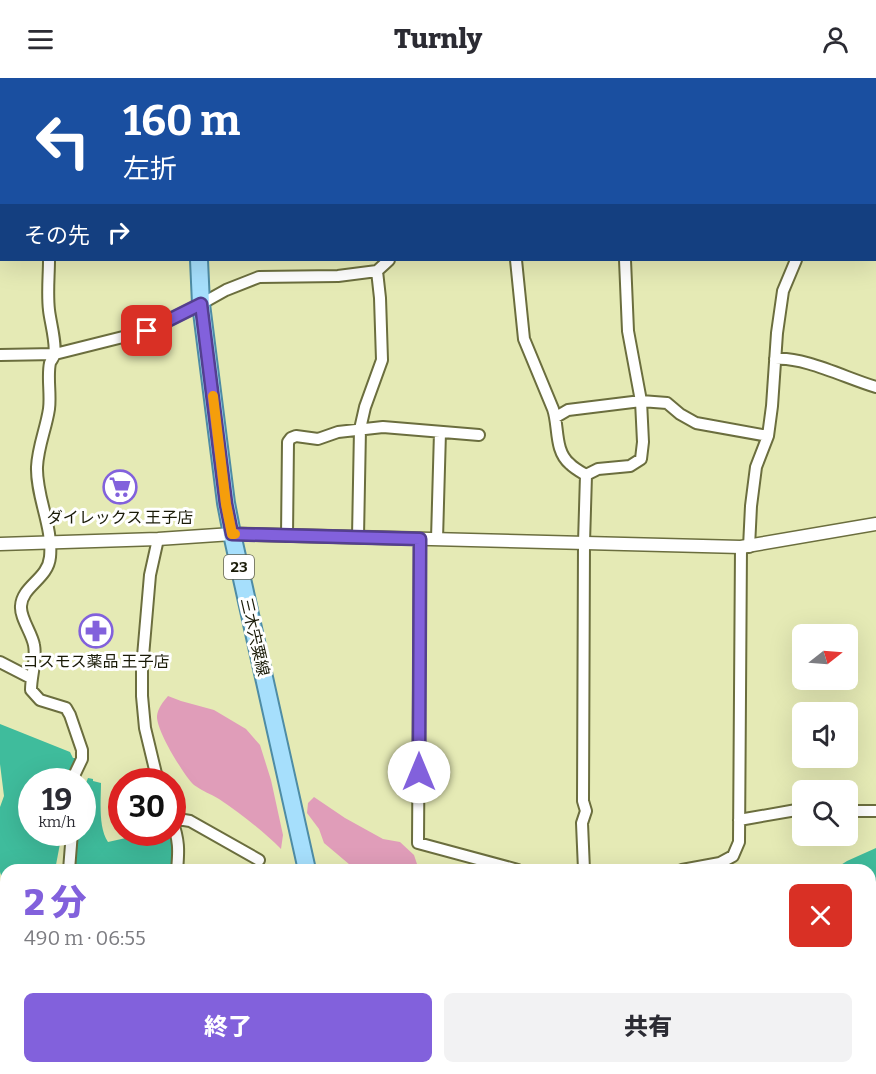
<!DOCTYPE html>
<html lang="ja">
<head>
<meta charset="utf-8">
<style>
  body { margin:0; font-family:Bitter,"Noto Sans JP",serif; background:#f2f2f3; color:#2b2b33; height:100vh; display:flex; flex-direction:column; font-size:22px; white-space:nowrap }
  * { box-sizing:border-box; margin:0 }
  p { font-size:20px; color:#7c7c81 }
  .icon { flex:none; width:33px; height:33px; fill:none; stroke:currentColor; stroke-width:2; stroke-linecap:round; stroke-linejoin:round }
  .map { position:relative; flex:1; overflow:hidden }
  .side { position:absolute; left:0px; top:786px; width:876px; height:210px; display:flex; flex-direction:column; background:#fff; border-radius:18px 18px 0 0; box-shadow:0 6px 24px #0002 }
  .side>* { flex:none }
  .banner { position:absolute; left:0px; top:0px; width:876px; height:183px; box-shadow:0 6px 24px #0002; background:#1a4fa0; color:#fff; overflow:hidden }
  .needle { width:39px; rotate:73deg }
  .fabs { position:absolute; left:792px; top:546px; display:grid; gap:12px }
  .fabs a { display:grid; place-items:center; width:66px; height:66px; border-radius:9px; background:#fff; box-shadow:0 6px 24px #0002; font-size:30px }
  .speed { position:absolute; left:18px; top:690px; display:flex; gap:12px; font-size:30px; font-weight:700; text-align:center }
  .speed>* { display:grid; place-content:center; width:78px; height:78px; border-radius:50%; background:#fff; box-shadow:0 6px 24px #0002; line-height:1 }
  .speed small { font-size:15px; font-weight:400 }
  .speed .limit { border:9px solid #d22; background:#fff; color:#111 }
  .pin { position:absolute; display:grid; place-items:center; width:51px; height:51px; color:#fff; margin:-26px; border-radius:12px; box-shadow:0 3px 9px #0006 }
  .me { position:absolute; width:66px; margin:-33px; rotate:0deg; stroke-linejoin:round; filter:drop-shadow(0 0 4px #0008) }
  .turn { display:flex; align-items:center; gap:21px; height:126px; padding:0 24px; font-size:27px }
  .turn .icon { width:78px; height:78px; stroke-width:2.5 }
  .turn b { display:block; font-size:42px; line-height:51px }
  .then { display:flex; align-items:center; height:57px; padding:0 24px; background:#0003; gap:12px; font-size:22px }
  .round { display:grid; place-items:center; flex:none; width:63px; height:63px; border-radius:9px; background:#f2f2f3 }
  .head { display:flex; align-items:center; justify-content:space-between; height:102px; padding:0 24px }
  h1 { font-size:36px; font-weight:800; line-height:45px; color:#8261dc }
  .cta { display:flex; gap:12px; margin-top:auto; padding:12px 24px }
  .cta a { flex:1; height:69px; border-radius:9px; background:#8261dc; color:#fff; font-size:24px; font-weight:800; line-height:69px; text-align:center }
  .cta a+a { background:#f2f2f3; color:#2b2b33 }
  header { display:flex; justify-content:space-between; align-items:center; height:78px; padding:0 24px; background:#fff; font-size:27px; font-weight:800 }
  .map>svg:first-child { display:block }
  .green { fill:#e09db9 }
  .water { fill:#3fbc9c }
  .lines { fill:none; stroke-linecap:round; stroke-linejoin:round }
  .minor-casing { stroke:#6b6e3e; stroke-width:14 }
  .tertiary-casing { stroke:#6b6e3e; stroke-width:15 }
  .primary-casing { stroke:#4e8ca5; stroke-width:20 }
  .minor { stroke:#fff; stroke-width:10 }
  .tertiary { stroke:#fff; stroke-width:12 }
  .primary { stroke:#a6dffc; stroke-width:16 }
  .route-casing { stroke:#543f8f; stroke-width:15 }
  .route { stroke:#8261dc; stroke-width:10 }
  .slow { stroke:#f59e0b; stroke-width:10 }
  .labels { text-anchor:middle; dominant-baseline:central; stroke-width:6; stroke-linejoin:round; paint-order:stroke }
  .shield { fill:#fff; stroke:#5e5f51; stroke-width:1.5 }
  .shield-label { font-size:15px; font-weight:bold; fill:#191a07 }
  .poi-label { font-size:16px; fill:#191a07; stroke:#fff }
  .street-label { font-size:16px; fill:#191a07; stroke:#fff }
</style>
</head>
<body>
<header><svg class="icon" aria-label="menu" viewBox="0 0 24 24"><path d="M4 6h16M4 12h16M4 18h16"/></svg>Turnly<svg class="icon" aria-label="person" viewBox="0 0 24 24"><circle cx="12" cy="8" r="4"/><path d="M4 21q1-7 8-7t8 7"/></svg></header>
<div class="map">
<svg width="876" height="996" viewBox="0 0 876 996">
  <rect width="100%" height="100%" fill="#e5eab5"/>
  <path class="green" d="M168,618L181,623L214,632L246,651L260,667L271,702L283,757L281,771C262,752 241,736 219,721C211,716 202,713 194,707C184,698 156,652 157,638C158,630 163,624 168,618Z
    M314,719L345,740L383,761L400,764L414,777L419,792H356L324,765L319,751L307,735L308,725Z
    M666,990H720L715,996H668Z
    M722,990H810L807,996H719Z"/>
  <path class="water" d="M0,646L70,674L73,680H78L74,685L76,689L69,703L32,704V754L62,755L55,792L44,790L39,792H6V801L2,800L0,794V729L4,718L0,686Z
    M88,700L93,701V703L101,705C101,722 98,749 108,764L148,755H172L173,768L172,792H71L76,755L82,754L83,712Z
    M876,770V844H870V792H833L847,783Z
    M464,990H470L471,991L474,990H506L508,996H449Z"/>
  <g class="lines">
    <g class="minor-casing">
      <path id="minor" d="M761,0V2
        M426,2V0
        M0,113L2,114
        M49,182C49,198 47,215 49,232C50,243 57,267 54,277C54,280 51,282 50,285C47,298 51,317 49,331C46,351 38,368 37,389C36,419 53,448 50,479C48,501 22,508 21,528C20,540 32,555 34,567C37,582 31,597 31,612L40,622L66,630L70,637L82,672V681L71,704
        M516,182L524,261L553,331C559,348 554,373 570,386C575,391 581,394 586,397L584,465L583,723L586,733L582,745L584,792
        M0,277L55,276L147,253L201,226L226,212L259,199L338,198L377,193L389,182
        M775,281C803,278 848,301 876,309
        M556,339L568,332L641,323L667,325L680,336L696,345L768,358
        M586,397L598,391L630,388L641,381L643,364L641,323L628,253L625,182
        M287,458L288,364L291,360L296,358L318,361L338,354L383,349L479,357
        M358,459L360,351L365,329L382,282L380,220L377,193
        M420,461L418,765L518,792
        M437,461L440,354
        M749,469L751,428L756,389L768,358L772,328L777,255L783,213L796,182
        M0,584L31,600
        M158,704L145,650L142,618V590L150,497L158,461
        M848,733H876
        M172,740L190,743L259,782
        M172,742C179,762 179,772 177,792
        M739,742L802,731
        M69,792L72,754
        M682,792L720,785L733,778L739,764L741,469
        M0,844L6,842
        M172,990V996
        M511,990L513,996
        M50,996V992
        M403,996L404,990"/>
    </g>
    <g class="tertiary-casing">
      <path id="tertiary" d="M324,0L349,2
        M695,2L701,0
        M0,466L158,461L232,456L741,469L876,446
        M0,893L6,891"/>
    </g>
    <g class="primary-casing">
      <path id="primary" d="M191,0V2
        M199,182L201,226L226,425L232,456L307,792
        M356,990L357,996"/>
    </g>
    <use href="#minor" class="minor"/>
    <use href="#tertiary" class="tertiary"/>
    <use href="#primary" class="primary"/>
  </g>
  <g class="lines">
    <g class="route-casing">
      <path id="route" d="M147,253L201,226L226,426L232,456L420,461L419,694"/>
    </g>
    <use href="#route" class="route"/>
    <path class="slow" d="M213,318L226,426L232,456H235"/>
  </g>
  <defs>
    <g id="supermarket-ring" transform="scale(1.725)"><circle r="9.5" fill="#fff" stroke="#8261dc" stroke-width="1.5"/><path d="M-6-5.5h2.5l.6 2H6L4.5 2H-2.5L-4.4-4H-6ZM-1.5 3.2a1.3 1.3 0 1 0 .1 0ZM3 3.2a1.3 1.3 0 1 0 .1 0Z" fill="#8261dc"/></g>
    <g id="pharmacy-ring" transform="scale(1.725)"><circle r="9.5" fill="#fff" stroke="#8261dc" stroke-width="1.5"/><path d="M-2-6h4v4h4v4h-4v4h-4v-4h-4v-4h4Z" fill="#8261dc"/></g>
  </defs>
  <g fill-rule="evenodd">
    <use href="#supermarket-ring" x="120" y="409"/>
    <use href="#pharmacy-ring" x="96" y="553"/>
  </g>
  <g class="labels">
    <rect class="shield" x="224" y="477" width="30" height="24" rx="4.5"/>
    <g class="shield-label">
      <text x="239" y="489">23</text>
    </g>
    <g class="poi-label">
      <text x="120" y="439">ダイレックス 王子店</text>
      <text x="96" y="583">コスモス薬品 王子店</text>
    </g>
    <g class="street-label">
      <text transform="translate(255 559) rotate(77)">三木宍粟線</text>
    </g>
  </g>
</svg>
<div class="fabs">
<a><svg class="needle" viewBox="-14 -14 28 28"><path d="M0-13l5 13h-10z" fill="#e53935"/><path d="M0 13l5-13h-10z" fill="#7c7c81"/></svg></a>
<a><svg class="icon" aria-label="sound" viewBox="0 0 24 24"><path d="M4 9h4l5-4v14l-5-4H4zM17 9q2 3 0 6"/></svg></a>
<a><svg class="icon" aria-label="search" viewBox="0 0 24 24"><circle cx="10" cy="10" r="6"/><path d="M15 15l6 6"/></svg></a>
</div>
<div class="speed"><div>19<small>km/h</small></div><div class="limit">30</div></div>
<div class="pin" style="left:147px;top:253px;background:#d93025"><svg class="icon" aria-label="arrive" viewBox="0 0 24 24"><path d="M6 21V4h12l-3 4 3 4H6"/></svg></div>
<svg class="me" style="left:419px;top:694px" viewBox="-20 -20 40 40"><circle r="19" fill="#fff"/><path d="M0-13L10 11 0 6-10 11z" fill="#8261dc"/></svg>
<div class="banner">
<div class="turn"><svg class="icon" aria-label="left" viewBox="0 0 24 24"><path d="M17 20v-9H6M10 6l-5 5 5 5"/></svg><div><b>160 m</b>左折</div></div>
<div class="then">その先<svg class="icon" aria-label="right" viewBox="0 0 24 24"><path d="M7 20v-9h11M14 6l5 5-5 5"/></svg></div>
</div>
<section class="side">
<div class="head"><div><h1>2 分</h1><p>490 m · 06:55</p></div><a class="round" style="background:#d93025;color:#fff"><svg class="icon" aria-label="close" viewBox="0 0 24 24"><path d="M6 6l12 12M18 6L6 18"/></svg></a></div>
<div class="cta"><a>終了</a><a>共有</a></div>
</section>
</div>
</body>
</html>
